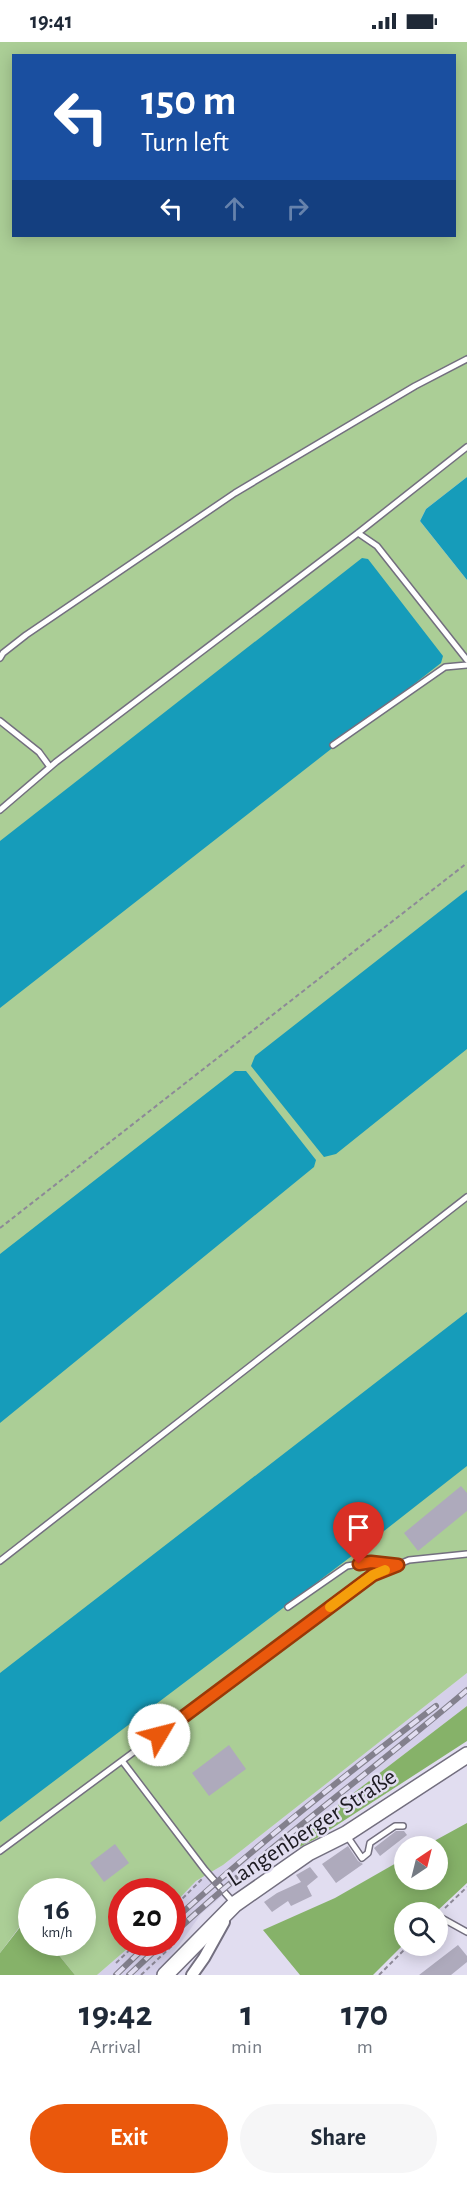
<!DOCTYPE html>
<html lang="en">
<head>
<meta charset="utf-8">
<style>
  body { margin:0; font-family:"Alegreya Sans",sans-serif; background:#f6f6f7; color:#1f2937; height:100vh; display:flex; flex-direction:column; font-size:22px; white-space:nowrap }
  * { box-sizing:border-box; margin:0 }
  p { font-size:20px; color:#747a83 }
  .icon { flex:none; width:33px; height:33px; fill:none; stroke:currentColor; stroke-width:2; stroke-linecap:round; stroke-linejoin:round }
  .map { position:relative; height:1933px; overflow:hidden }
  .drawer { display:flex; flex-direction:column; background:#fff; flex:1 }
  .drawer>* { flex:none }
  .hud { position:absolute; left:12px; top:12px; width:444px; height:183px; border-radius:0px; box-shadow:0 3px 15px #0003; background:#1a4fa0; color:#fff; overflow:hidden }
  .needle { width:39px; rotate:35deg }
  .controls { position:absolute; left:394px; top:1794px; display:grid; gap:12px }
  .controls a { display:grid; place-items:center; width:54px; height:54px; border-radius:50%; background:#fff; box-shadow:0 3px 15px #0003; font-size:30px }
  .speed { position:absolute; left:18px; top:1836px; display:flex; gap:12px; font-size:30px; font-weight:700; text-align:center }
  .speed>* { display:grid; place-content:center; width:78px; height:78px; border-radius:50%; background:#fff; box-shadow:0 3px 15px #0003; line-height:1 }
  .speed small { font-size:15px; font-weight:400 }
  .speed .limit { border:9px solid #d22; background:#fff; color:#111 }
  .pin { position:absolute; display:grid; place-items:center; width:51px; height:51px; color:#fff; margin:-62px -26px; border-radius:50% 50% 50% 0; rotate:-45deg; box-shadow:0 0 6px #0007 }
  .pin .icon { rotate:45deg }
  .me { position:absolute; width:66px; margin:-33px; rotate:53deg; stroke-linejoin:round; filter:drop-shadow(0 0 4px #0008) }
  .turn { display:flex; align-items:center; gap:21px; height:126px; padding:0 30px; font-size:27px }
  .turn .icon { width:78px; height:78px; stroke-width:2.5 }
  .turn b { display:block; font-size:42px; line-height:51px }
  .lanes { display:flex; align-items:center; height:57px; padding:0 30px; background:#0003; justify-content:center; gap:30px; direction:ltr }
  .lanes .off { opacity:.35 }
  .eta { display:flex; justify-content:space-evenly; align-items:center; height:102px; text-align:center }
  .eta b { font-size:36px; font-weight:600; line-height:42px }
  .primary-button { display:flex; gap:12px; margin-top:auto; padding:12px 30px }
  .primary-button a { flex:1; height:69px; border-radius:36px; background:#ea580c; color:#fff; font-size:24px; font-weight:600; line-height:69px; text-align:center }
  .primary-button a+a { background:#f6f6f7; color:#1f2937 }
  .status { display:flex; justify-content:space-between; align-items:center; height:42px; padding:0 30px; background:#fff; direction:ltr }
  .status svg { height:16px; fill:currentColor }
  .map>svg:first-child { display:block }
  .built { fill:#d5d0ea }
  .green { fill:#abce96; fill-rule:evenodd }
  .forest { fill:#86b269 }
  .water { fill:#169cba }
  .building { fill:#aeaabc }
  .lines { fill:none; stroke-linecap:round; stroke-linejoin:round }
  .lane-casing { stroke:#736f7f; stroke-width:8 }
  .street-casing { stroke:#736f7f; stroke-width:14 }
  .secondary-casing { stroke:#736f7f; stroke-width:18 }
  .path { stroke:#8d8997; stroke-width:2; stroke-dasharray:4.5 3; stroke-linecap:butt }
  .lane { stroke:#fff; stroke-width:5 }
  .street { stroke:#fff; stroke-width:10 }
  .secondary { stroke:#fff; stroke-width:15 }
  .rail-casing { stroke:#83808d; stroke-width:6 }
  .rail { stroke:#e1ddf0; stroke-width:4; stroke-dasharray:11; stroke-linecap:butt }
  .route-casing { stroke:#983908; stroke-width:15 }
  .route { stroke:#ea580c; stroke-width:10 }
  .slow { stroke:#f59e0b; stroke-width:10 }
  .labels { text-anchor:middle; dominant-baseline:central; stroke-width:5; stroke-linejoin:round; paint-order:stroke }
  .street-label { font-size:24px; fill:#1c1a21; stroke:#e1ddf0 }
</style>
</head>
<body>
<div class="status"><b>19:41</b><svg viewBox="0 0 49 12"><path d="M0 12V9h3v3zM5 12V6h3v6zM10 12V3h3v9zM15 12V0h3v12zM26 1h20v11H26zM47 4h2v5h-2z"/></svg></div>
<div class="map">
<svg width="467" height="1933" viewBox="0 0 467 1933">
  <rect width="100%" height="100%" fill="#e1ddf0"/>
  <path class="built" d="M467,1631V1664L334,1766L278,1816L239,1840L201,1872L158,1933H97L134,1901L172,1900L173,1863L196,1839L223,1823Z"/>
  <path class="green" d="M0,0H467V435L426,467L420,479L467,538V1631L223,1823L196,1839L173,1863L172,1850H122V1900L134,1901L97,1933H75L49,1901L82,1900V1850H32L31,1880L27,1875L0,1911ZM14,14H454V194H14Z"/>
  <path class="forest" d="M467,1664V1699L317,1796L278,1816L334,1766Z
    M467,1781V1841L436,1870H405V1901L373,1933H300L263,1888L335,1856L405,1816V1838H438V1804H425Z
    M28,1875L31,1880L32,1900L49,1901L75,1933H0V1911Z"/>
  <path class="water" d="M467,435V538L420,479L426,467Z
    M362,516L368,517L443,614L441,621L0,966V799Z
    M467,848V1007L336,1112L324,1115L251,1024L255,1014Z
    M235,1029H246L316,1118L314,1125L0,1381V1212Z
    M467,1270V1424L361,1507L0,1780V1631Z"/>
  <path class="building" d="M461,1444L467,1451V1469L418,1509L404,1491Z
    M229,1703L246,1727L209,1754L192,1731Z
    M396,1789H404L407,1793L380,1814L374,1806Z
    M115,1802L129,1821L104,1840L90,1821Z
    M348,1804L358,1819L363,1822L336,1841L322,1822Z
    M310,1825L318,1835L307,1844L312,1854L291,1864L288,1859L272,1870L264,1860L277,1851L301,1840L296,1833Z
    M458,1903L467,1914V1920L451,1933H419Z"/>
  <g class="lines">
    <g class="lane-casing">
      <path id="lane" d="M358,491L377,504L467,618
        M0,616L3,611L26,593L235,451L415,344L467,317
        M0,679L39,710L50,725
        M333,703L445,625L467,623
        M0,768L56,720L358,491L467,405
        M0,1519L467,1155
        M288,1565L347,1524L371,1520L396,1522
        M123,1720L205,1828L233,1860
        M347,1794L362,1816L368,1811L370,1801L395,1784H403
        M0,1809L373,1533L409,1518L467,1512
        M438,1874L467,1890"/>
    </g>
    <g class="street-casing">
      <path id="street" d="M192,1933L204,1916L224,1880"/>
    </g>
    <g class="secondary-casing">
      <path id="secondary" d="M165,1933L235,1862L308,1811L346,1792L467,1713"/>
    </g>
    <path class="path" d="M0,1186L467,821
      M445,1866L467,1845
      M172,1867L202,1837
      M116,1921L138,1900
      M141,1933L174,1902
      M379,1933L408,1904"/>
    <use href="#lane" class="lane"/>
    <use href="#street" class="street"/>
    <use href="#secondary" class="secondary"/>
    <g class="rail-casing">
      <path id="rail" d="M172,1880C256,1803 346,1732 436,1664
        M172,1893C266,1806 370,1731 467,1648
        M116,1933L150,1900
        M129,1933L164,1900"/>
    </g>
    <use href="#rail" class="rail"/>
  </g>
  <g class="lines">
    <g class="route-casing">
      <path id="route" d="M159,1693L373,1533L398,1523L371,1520L359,1522"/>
    </g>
    <use href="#route" class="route"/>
    <path class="slow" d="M330,1565L373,1533L385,1528"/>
  </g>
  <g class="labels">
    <g class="street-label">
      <text transform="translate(312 1786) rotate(-33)">Langenberger Straße</text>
    </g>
  </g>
</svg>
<div class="controls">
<a><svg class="needle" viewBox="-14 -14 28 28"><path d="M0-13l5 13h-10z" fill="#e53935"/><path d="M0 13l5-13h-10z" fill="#747a83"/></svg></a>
<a><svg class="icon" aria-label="search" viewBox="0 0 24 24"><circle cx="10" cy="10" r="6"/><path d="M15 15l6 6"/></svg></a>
</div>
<div class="speed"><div>16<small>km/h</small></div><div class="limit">20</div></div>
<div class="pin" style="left:359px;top:1522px;background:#d93025"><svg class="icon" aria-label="arrive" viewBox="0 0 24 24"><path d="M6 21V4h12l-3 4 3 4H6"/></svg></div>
<svg class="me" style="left:159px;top:1693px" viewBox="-20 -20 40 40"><circle r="19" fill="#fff"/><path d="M0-13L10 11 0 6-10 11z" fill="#ea580c"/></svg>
<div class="hud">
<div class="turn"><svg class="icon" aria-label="left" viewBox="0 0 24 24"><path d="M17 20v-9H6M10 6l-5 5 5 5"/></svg><div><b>150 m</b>Turn left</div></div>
<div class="lanes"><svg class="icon" aria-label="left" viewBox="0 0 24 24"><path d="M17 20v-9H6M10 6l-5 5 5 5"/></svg><svg class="icon off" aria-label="ahead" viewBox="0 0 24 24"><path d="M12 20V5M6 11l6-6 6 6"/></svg><svg class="icon off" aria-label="right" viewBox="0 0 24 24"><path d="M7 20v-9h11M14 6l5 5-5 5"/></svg></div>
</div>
</div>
<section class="drawer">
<div class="eta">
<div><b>19:42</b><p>Arrival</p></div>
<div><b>1</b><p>min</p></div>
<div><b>170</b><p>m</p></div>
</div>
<div class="primary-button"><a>Exit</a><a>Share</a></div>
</section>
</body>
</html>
